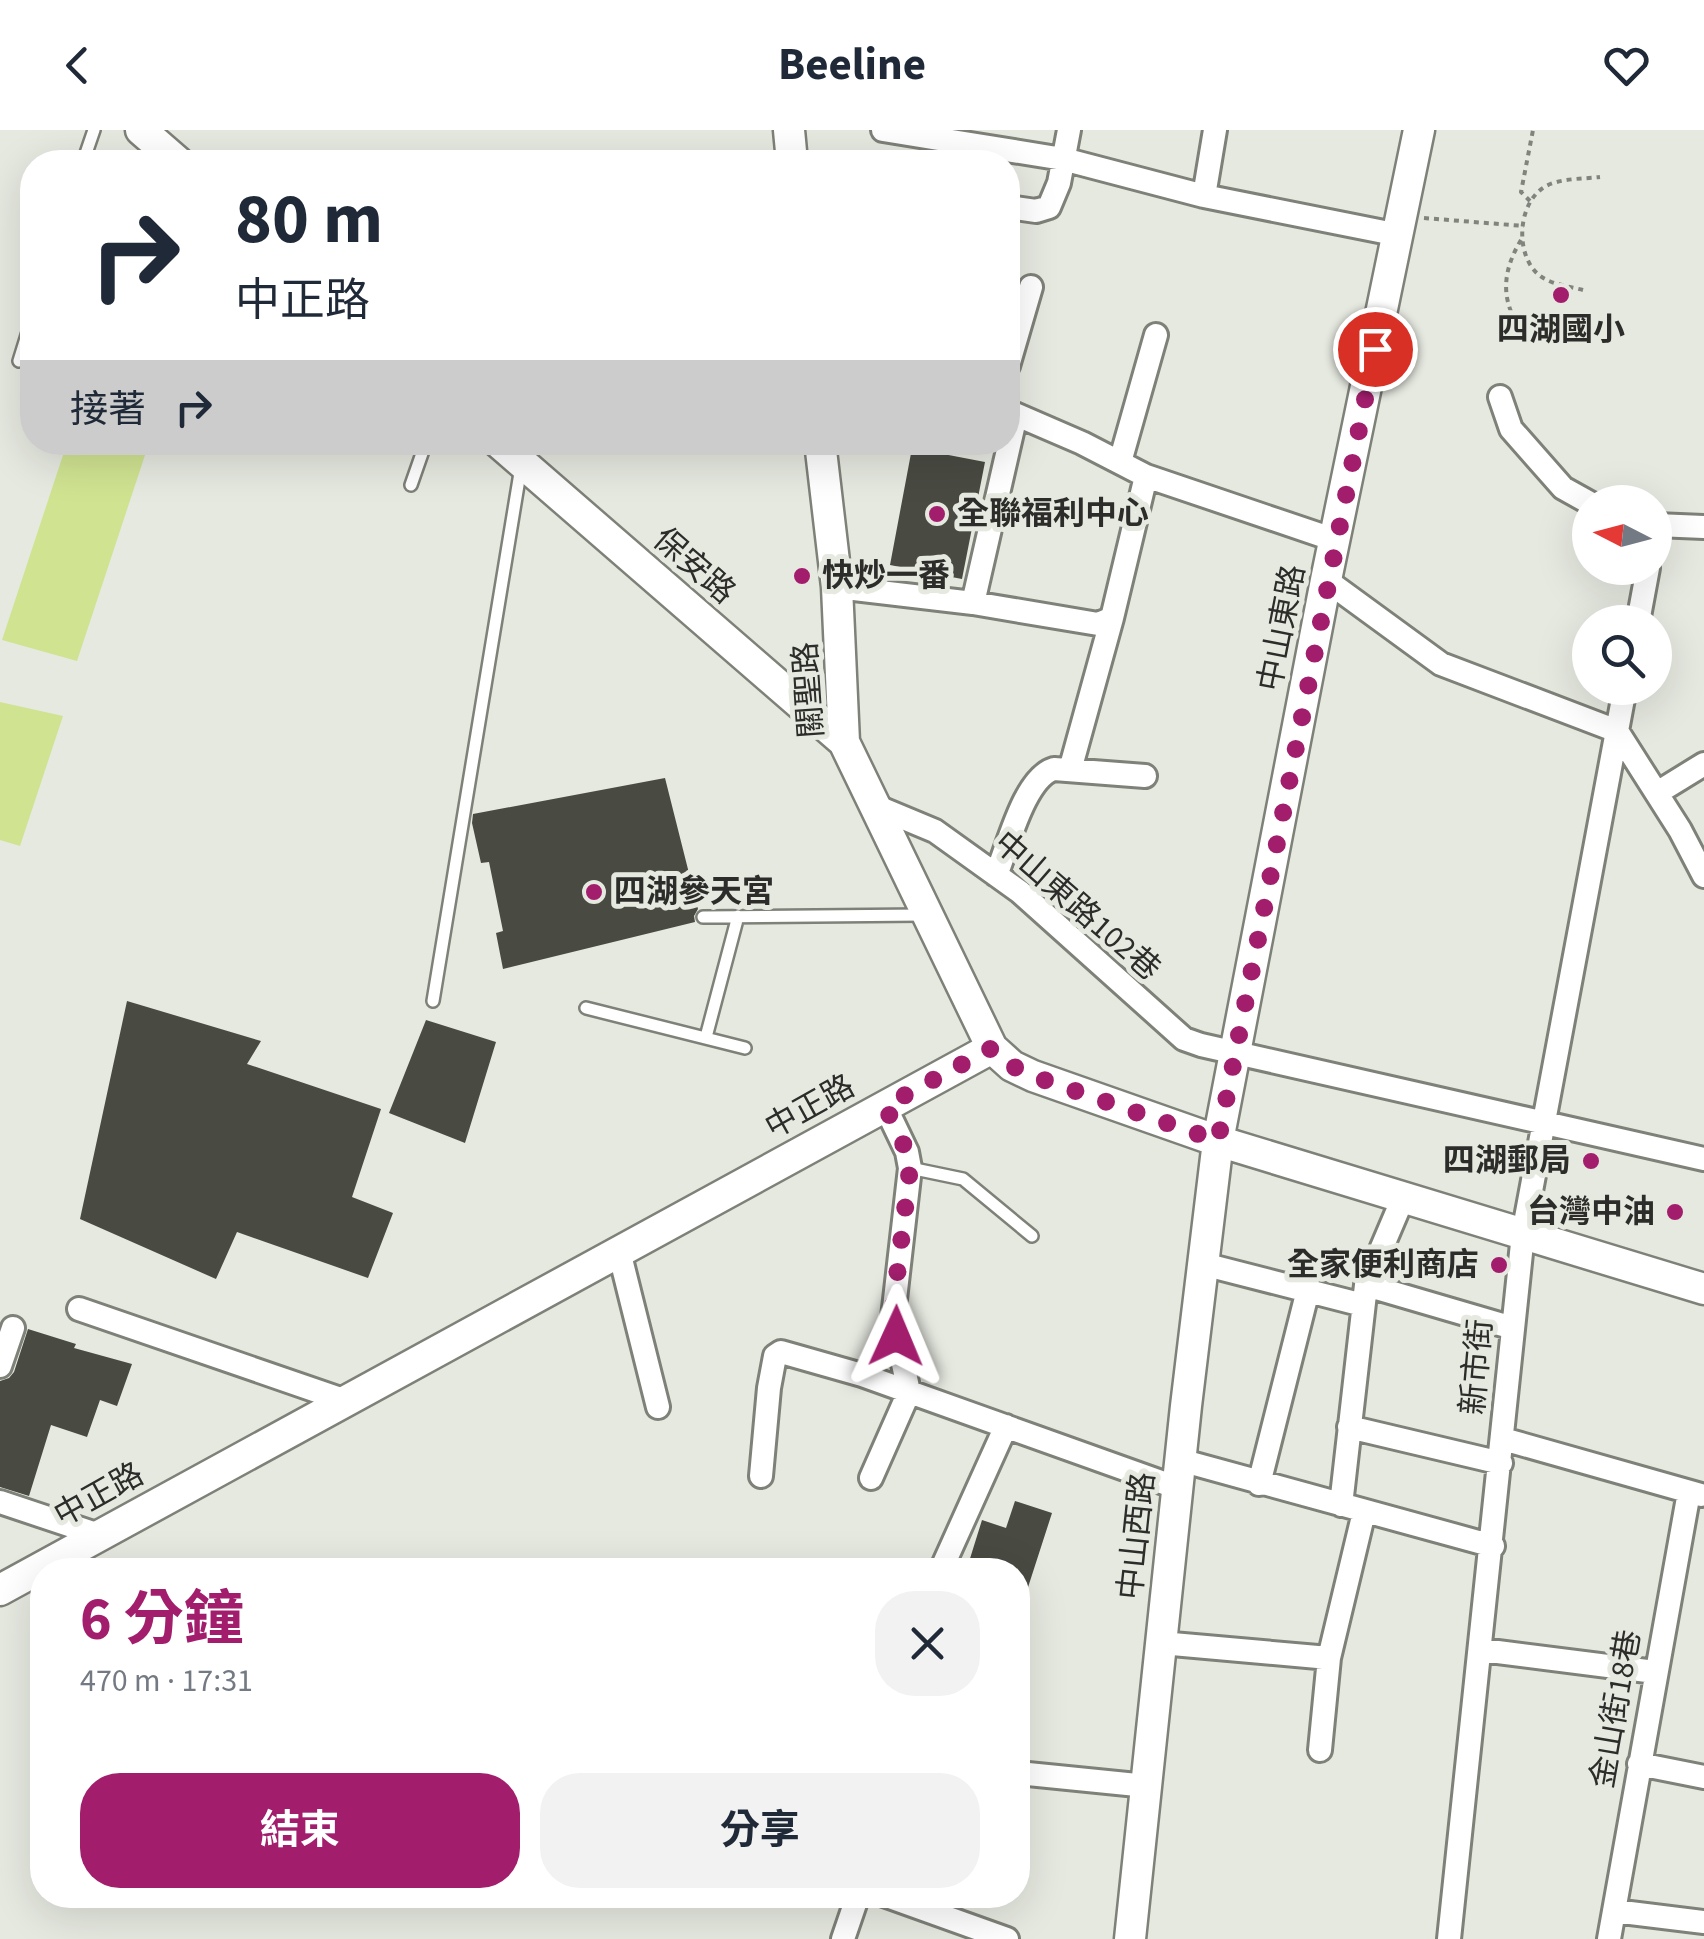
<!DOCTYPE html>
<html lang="zh-TW">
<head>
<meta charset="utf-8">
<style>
  body { margin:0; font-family:"Source Sans 3","Noto Sans TC",sans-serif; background:#f2f2f3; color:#1f2937; height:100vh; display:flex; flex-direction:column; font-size:38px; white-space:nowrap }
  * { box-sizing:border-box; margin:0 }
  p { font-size:32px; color:#747a83 }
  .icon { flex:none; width:55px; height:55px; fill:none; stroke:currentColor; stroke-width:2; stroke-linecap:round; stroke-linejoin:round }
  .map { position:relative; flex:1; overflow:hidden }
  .details { position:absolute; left:30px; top:1428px; width:1000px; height:350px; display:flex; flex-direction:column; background:#fff; border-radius:40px; box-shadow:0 10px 40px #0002 }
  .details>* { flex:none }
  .guide { position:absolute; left:20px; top:20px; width:1000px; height:305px; border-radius:40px; box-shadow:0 10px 40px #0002; background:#fff; color:#1f2937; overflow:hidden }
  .needle { width:65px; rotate:276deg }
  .tools { position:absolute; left:1572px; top:355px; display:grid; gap:20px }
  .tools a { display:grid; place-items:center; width:100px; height:100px; border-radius:50%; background:#fff; box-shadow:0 10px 40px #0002; font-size:50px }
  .pin { position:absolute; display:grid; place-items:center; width:85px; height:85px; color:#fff; margin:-42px; border:5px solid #fff; border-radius:50%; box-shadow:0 2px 10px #0007 }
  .me { position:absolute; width:110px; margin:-55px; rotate:1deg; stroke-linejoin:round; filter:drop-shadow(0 0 8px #0008) }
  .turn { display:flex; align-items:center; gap:35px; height:210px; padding:0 50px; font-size:45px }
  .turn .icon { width:130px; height:130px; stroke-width:2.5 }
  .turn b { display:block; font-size:70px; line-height:85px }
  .then { display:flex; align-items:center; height:95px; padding:0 50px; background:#0003; gap:20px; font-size:38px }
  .round { display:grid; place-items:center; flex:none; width:105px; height:105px; border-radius:40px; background:#f2f2f3 }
  .summary { display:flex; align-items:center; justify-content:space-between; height:170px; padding:0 50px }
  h1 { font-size:60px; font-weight:700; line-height:75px; color:#a21e6d }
  .cta { display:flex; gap:20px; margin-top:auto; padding:20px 50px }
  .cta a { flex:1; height:115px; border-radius:40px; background:#a21e6d; color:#fff; font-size:40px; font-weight:700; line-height:115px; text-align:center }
  .cta a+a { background:#f2f2f3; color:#1f2937 }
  header { display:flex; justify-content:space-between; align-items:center; height:130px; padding:0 50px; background:#fff; font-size:45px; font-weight:700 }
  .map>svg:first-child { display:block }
  .green { fill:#d0e391 }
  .building { fill:#494b43 }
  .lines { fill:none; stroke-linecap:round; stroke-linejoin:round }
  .lane-casing { stroke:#7e8178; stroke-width:16 }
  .street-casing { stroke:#7e8178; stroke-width:28 }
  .secondary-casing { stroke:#7e8178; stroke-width:35 }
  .path { stroke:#81837d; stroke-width:4; stroke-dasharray:5 5; stroke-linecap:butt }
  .lane { stroke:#fff; stroke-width:11 }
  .street { stroke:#fff; stroke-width:22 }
  .secondary { stroke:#fff; stroke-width:30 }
  .route { stroke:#a21e6d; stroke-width:18; stroke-dasharray:0 32.4 }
  .poi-dot { fill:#a21e6d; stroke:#e6e9e0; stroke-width:4 }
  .labels { text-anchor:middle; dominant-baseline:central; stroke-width:10; stroke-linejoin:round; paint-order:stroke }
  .poi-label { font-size:32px; font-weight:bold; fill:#2c2d2a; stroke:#e6e9e0; text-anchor:start }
  .street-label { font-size:32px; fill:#2c2d2a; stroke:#e6e9e0 }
</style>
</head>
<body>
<header><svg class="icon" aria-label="back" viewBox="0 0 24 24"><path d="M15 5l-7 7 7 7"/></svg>Beeline<svg class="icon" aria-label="heart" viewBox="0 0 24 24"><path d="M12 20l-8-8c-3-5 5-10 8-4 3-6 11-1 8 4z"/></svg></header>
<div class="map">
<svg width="1704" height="1809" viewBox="0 0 1704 1809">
  <rect width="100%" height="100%" fill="#e6e9e0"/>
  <path class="green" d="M67,313H149L77,531L2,510Z
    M0,572L63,586L20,716L0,710Z"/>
  <path class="building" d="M912,318L985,332L962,449L890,435Z
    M665,648L698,779L694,786L695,792L503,839L496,803L503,801L489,732L481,733L472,693L473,684Z
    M127,871L261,911L247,934L381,979L352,1067L393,1083L368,1148L237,1102L216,1149L80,1089Z
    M426,890L496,912L465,1013L389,983Z
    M28,1199L76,1214L74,1218L132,1234L117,1276L100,1270L87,1307L51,1295L29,1366L0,1357V1251L9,1248L14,1242Z
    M1015,1371L1052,1383L1021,1479H1018V1440H982L968,1435L982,1390L1006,1398Z"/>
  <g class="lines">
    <g class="lane-casing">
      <path id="lane" d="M83,32L94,0
        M19,231L32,189
        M411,355L426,312
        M703,787L923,785
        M433,871L521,337
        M586,878L745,918
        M706,907L738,786
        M910,1038L963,1049L1032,1106"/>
    </g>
    <g class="street-casing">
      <path id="street" d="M883,0L1063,29L1204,66L1399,105
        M1204,66L1215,0
        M1008,77L1036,81L1049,77L1059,53L1069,0
        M1008,236L1031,157
        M1500,267L1511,299L1563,358L1590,373
        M1008,281L1082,313L1146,346L1335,410
        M1120,332L1156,205
        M1655,399L1656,395L1704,397
        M1326,450L1441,534L1617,601L1680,700L1704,746
        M837,457L973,473L1098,494L1112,488L1146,346
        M973,473L1016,285
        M1638,492L1648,438
        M1070,640L1112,488
        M1657,663L1704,634
        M875,676L935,701L1020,762L1184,909L1201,915L1704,1029
        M996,745C1008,717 1024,648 1054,639L1145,646
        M619,1121L658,1277
        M1203,1134L1363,1175
        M1366,1155L1403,1068
        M79,1179L346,1271
        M0,1236L13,1198
        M1349,1297L1501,1333
        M1503,1309L1701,1365
        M1180,1330L1493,1416
        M761,1346L769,1258L775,1226L781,1222L862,1245L1178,1358
        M871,1348L909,1262L893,1187L910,1038L907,1022L885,976
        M1259,1354L1308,1160
        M0,1372L99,1405
        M1341,1375L1366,1155L1513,1198
        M941,1440L1006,1296
        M1161,1513L1329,1528
        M1482,1520L1655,1542
        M1320,1620L1329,1528L1364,1382
        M1639,1634L1704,1647
        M1018,1643L1147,1656
        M884,1765L1007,1809
        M1614,1781L1704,1792
        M843,1809L858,1765
        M1449,1809L1523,1104L1625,558
        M1609,1809L1689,1362"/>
    </g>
    <g class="secondary-casing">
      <path id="secondary" d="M141,0L178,32
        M789,0L792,32
        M498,312L844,612
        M820,312L837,457L844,612L992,918L1012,936L1033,946L1218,1011L1704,1159
        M0,1460L992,918
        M1130,1809L1186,1276L1218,1011L1326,450L1419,0"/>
    </g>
    <path class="path" d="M1530,71L1521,62L1533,0
      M1424,88L1524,96
      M1521,110C1506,135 1500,161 1514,188L1576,199
      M1583,160C1572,157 1556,155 1545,149C1514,133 1515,73 1546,56C1562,48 1583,49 1600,47"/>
    <use href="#lane" class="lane"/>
    <use href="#street" class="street"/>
    <use href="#secondary" class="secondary"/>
  </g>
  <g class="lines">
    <path class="route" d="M896,1206L892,1187L910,1038L907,1022L885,976L992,918L1012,936L1033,946L1218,1011L1375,219"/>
  </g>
  <g class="poi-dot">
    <circle cx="1561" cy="165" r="10"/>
    <circle cx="937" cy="384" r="10"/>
    <circle cx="802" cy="446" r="10"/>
    <circle cx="594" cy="762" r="10"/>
    <circle cx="1591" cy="1031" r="10"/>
    <circle cx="1675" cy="1082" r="10"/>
    <circle cx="1499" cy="1135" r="10"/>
  </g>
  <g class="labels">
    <g class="poi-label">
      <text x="1561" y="200" text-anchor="middle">四湖國小</text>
      <text x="957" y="384">全聯福利中心</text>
      <text x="822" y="446">快炒一番</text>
      <text x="614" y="762">四湖參天宮</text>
      <text x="1571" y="1031" text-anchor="end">四湖郵局</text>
      <text x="1655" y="1082" text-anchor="end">台灣中油</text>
      <text x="1479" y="1135" text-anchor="end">全家便利商店</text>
    </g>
    <g class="street-label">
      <text transform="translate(694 436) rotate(41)">保安路</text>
      <text transform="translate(1282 498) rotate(-79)">中山東路</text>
      <text transform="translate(809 560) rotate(-94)">關聖路</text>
      <text transform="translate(1077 776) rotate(41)">中山東路102巷</text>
      <text transform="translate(810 977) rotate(-29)">中正路</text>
      <text transform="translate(1477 1237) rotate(-85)">新市街</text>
      <text transform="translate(99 1365) rotate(-29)">中正路</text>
      <text transform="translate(1137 1406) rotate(-84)">中山西路</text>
      <text transform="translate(1616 1579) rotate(-80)">金山街18巷</text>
    </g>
  </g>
</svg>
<div class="tools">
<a><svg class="needle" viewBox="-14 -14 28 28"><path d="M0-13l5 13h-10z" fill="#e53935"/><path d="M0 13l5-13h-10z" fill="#747a83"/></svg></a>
<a><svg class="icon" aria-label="search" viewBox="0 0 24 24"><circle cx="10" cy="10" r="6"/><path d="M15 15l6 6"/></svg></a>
</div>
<div class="pin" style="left:1375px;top:219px;background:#d93025"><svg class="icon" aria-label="arrive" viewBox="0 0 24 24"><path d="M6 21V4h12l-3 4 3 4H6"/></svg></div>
<svg class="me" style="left:896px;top:1206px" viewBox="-20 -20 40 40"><path d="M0-17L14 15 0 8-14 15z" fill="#a21e6d" stroke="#fff" stroke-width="4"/></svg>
<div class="guide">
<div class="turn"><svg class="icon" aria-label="right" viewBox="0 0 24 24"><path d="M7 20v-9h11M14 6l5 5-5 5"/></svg><div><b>80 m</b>中正路</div></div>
<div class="then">接著<svg class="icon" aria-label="right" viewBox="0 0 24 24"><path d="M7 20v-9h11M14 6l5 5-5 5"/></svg></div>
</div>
<section class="details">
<div class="summary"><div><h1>6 分鐘</h1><p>470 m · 17:31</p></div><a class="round"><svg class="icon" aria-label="close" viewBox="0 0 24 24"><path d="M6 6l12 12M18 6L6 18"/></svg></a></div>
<div class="cta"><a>結束</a><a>分享</a></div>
</section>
</div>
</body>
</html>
